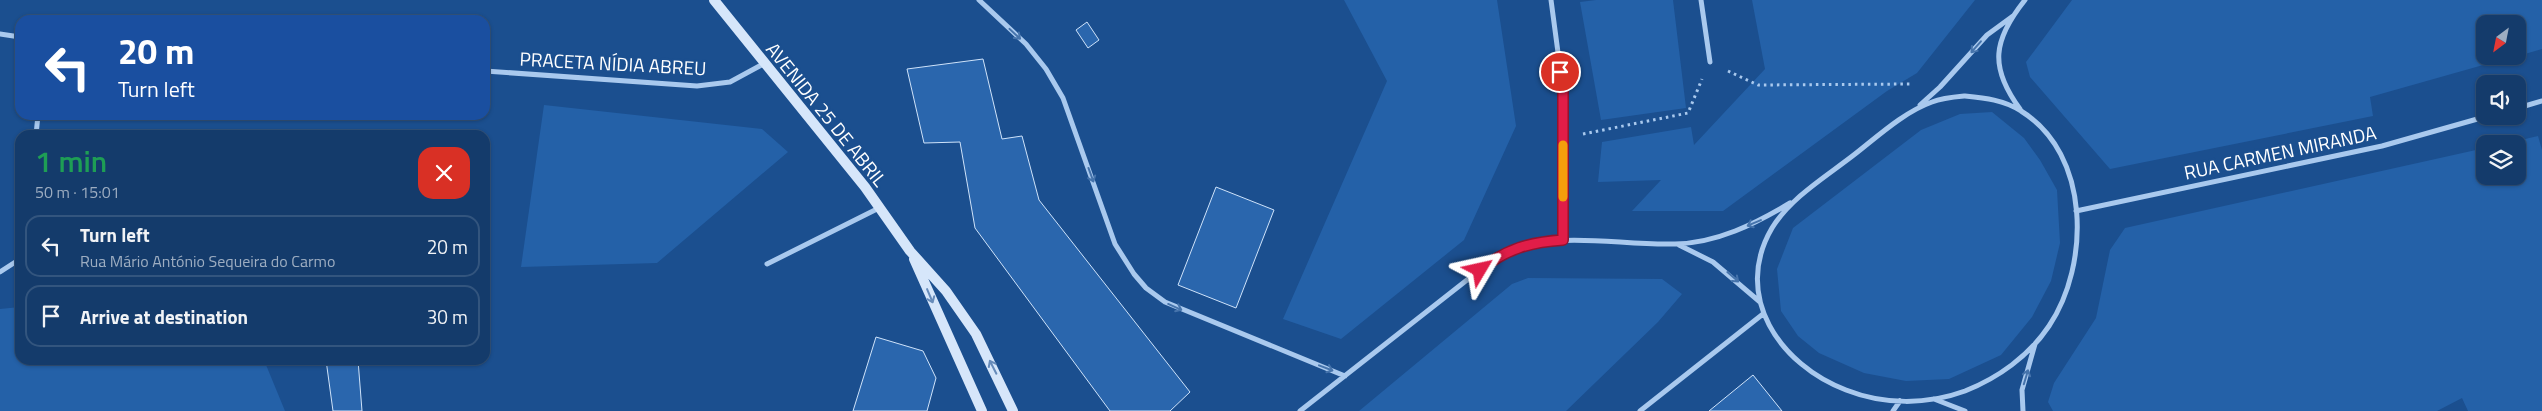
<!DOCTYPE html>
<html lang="en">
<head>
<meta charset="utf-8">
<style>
  body { margin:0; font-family:"Titillium Web",sans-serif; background:#214673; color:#f1f3f6; height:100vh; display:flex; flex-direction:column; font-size:19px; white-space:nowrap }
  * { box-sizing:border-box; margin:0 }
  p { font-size:16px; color:#9dadc1 }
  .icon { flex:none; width:28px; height:28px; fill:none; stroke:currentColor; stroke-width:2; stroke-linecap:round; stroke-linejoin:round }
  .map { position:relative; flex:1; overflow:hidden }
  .panel { position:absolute; left:15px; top:130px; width:475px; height:235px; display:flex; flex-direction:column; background:#143b6b; border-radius:15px; box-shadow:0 1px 4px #0004,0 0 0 1px #33557e }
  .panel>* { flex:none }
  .guide { position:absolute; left:15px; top:15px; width:475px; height:105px; border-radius:15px; box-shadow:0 1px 4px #0004,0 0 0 1px #33557e; background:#1a4fa0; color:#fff; overflow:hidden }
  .needle { width:32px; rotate:212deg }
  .fabs { position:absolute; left:2476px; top:15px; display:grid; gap:10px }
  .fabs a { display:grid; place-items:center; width:50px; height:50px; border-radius:10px; background:#143b6b; box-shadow:0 1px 4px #0004,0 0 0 1px #33557e; font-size:25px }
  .pin { position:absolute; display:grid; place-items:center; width:42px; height:42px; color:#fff; margin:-21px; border:2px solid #fff; border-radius:50%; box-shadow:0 1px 5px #0007 }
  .me { position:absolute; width:55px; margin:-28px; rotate:54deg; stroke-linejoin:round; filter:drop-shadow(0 0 4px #0008) }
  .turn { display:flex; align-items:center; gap:18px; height:105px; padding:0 20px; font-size:22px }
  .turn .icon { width:65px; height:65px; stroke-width:2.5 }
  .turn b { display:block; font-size:35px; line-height:42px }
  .round { display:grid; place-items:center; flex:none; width:52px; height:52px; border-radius:15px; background:#214673 }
  .head { display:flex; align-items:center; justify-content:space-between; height:85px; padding:0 20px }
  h1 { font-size:30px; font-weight:600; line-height:38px; color:#1e9e55 }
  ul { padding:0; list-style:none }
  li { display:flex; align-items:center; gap:15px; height:62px; margin:0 10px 8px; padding:0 10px; border:2px solid #33557e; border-radius:15px }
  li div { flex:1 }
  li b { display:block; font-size:19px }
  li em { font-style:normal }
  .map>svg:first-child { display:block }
  .green { fill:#2461a8 }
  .building { fill:#2a66ad; stroke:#cfe3fa }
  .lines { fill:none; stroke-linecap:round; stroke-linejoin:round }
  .path { stroke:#a9c9ee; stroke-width:3; stroke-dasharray:2.5 4; stroke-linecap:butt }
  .minor { stroke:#a9c9ee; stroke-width:5 }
  .secondary { stroke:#d6e6fa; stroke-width:10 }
  .oneway { stroke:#4674ac }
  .oneway2 { stroke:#668bba }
  .route-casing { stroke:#92132f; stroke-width:12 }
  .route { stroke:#e11d48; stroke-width:9 }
  .slow { stroke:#f59e0b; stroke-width:9 }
  .labels { text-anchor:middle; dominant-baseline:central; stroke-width:5; stroke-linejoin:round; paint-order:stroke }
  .street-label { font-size:19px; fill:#fff; stroke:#1b4f8f }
</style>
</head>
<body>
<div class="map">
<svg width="2542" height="411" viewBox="0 0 2542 411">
  <rect width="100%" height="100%" fill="#1b4f8f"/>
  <path class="green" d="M1344,0H1497L1516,126L1464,240L1341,339L1283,319L1387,81Z
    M1596,0H1673L1686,108L1601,120L1580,2Z
    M1752,0H1975L1917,73L1887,91L1723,211H1632L1661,180L1598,182L1602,142L1691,127L1694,145L1765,69Z
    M2072,0H2542V49L2518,56V24H2485V56H2515L2370,97L2373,116L2110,169L2030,77L2026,62Z
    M544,105L762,129L788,152L657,263L521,267Z
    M1992,112L2024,138L2040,160L2057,190L2060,243L2051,281L2032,317L2001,355L1949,379L1906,381L1864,373L1819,353L1798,336L1781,311L1777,269L1793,228L1921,130L1960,114Z
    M2538,136L2542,150V411H2468L2462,398L2437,411H2053L2048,402L2054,383L2096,318L2110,250L2125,228L2485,148V176H2518V144H2504Z
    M1528,278L1662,279L1682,294L1658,322L1566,411H1359L1512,284Z
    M20,307V360H264L285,411H0V309Z"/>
  <path class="building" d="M1087,22L1099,40L1088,48L1076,30Z
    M983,59L1002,139L1022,136L1039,200L1190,392L1170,411H1110L975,228L960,142L924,143L907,69Z
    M1216,187L1274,210L1236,308L1178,285Z
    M876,337L923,351L936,378L927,411H853Z
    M326,360H358L362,411H333Z
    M1753,375L1782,411H1709Z"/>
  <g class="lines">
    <path class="path" d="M1728,71L1758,85L1911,84
      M1583,134L1688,113L1702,79"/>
    <path class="minor" d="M979,0L1026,44L1046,69L1063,98L1115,244L1134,274L1146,288L1165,302L1345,376
      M1551,0L1563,90V240
      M1701,0L1710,62
      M0,34L20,37
      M485,71L697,86L730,82L765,63
      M1965,96C1985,98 2004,100 2021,111C2091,154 2090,265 2049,326C2029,356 1998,378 1965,391C1927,405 1884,405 1846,390C1780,365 1732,296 1772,228C1791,197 1827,176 1855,154C1878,136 1904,112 1932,102C1942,98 1954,97 1965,96Z
      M1920,105L1940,87L1987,35L2013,16
      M2518,108L2542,101
      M2020,109C1989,67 1993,40 2025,0
      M36,135L38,115
      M2076,211L2382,146L2488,116
      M1679,245L1713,262L1760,302
      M767,264L879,208
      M0,272L20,259
      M1934,399L1965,411
      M1300,411L1495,258C1552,227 1613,246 1675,244C1717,243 1755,224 1790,203
      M1640,411L1763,314
      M1893,411L1900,401
      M2023,411L2022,390L2035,344"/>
    <path class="secondary" d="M714,0L865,187L910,251L946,291L976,334L1013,411
      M914,259L982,411"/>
  </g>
  <defs><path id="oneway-shaft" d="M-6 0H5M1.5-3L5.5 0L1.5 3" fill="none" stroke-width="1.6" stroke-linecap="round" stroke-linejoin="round" transform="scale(1.25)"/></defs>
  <g class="oneway">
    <use href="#oneway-shaft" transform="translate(1015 34) rotate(43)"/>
    <use href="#oneway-shaft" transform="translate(1976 47) rotate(131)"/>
    <use href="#oneway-shaft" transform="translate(1091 175) rotate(70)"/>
    <use href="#oneway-shaft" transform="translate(1754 223) rotate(157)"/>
    <use href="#oneway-shaft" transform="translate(1733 277) rotate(41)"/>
    <use href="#oneway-shaft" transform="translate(1175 307) rotate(24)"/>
    <use href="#oneway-shaft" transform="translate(1326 368) rotate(21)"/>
    <use href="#oneway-shaft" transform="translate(2026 377) rotate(-73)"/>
  </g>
  <g class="oneway2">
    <use href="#oneway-shaft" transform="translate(930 296) rotate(67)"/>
    <use href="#oneway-shaft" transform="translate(993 367) rotate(-117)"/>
  </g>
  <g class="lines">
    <g class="route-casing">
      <path id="route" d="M1480,270C1506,249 1530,242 1563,240V90L1560,72"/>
    </g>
    <use href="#route" class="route"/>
    <path class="slow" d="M1563,145V197"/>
  </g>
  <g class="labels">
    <g class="street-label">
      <text transform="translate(613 63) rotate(3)">PRACETA NÍDIA ABREU</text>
      <text transform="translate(827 114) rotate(51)">AVENIDA 25 DE ABRIL</text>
      <text transform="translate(2280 152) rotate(-12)">RUA CARMEN MIRANDA</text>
    </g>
  </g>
</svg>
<div class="fabs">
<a><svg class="needle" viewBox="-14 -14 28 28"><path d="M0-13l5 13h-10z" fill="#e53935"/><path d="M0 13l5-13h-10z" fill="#9dadc1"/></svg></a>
<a><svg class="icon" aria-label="sound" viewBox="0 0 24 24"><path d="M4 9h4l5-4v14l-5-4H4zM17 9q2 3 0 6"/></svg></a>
<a><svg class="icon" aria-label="layers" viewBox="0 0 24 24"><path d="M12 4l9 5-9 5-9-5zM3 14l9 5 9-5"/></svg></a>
</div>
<div class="pin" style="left:1560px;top:72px;background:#d93025"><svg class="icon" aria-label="arrive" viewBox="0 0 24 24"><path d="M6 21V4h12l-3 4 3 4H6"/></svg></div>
<svg class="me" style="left:1480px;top:270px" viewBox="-20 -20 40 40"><path d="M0-17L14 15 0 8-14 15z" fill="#e11d48" stroke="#fff" stroke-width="4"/></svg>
<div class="guide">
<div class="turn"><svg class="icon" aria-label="left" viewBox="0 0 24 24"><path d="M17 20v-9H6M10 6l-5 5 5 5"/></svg><div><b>20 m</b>Turn left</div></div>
</div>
<section class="panel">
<div class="head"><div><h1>1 min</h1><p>50 m · 15:01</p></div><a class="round" style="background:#d93025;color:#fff"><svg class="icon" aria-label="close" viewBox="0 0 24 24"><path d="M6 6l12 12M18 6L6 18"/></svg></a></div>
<ul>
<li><svg class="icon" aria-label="left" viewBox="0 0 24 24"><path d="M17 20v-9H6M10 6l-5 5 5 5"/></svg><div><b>Turn left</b><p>Rua Mário António Sequeira do Carmo</p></div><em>20 m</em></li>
<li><svg class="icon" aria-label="arrive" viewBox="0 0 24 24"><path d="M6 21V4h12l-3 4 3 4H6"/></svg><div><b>Arrive at destination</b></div><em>30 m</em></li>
</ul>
</section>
</div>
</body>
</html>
